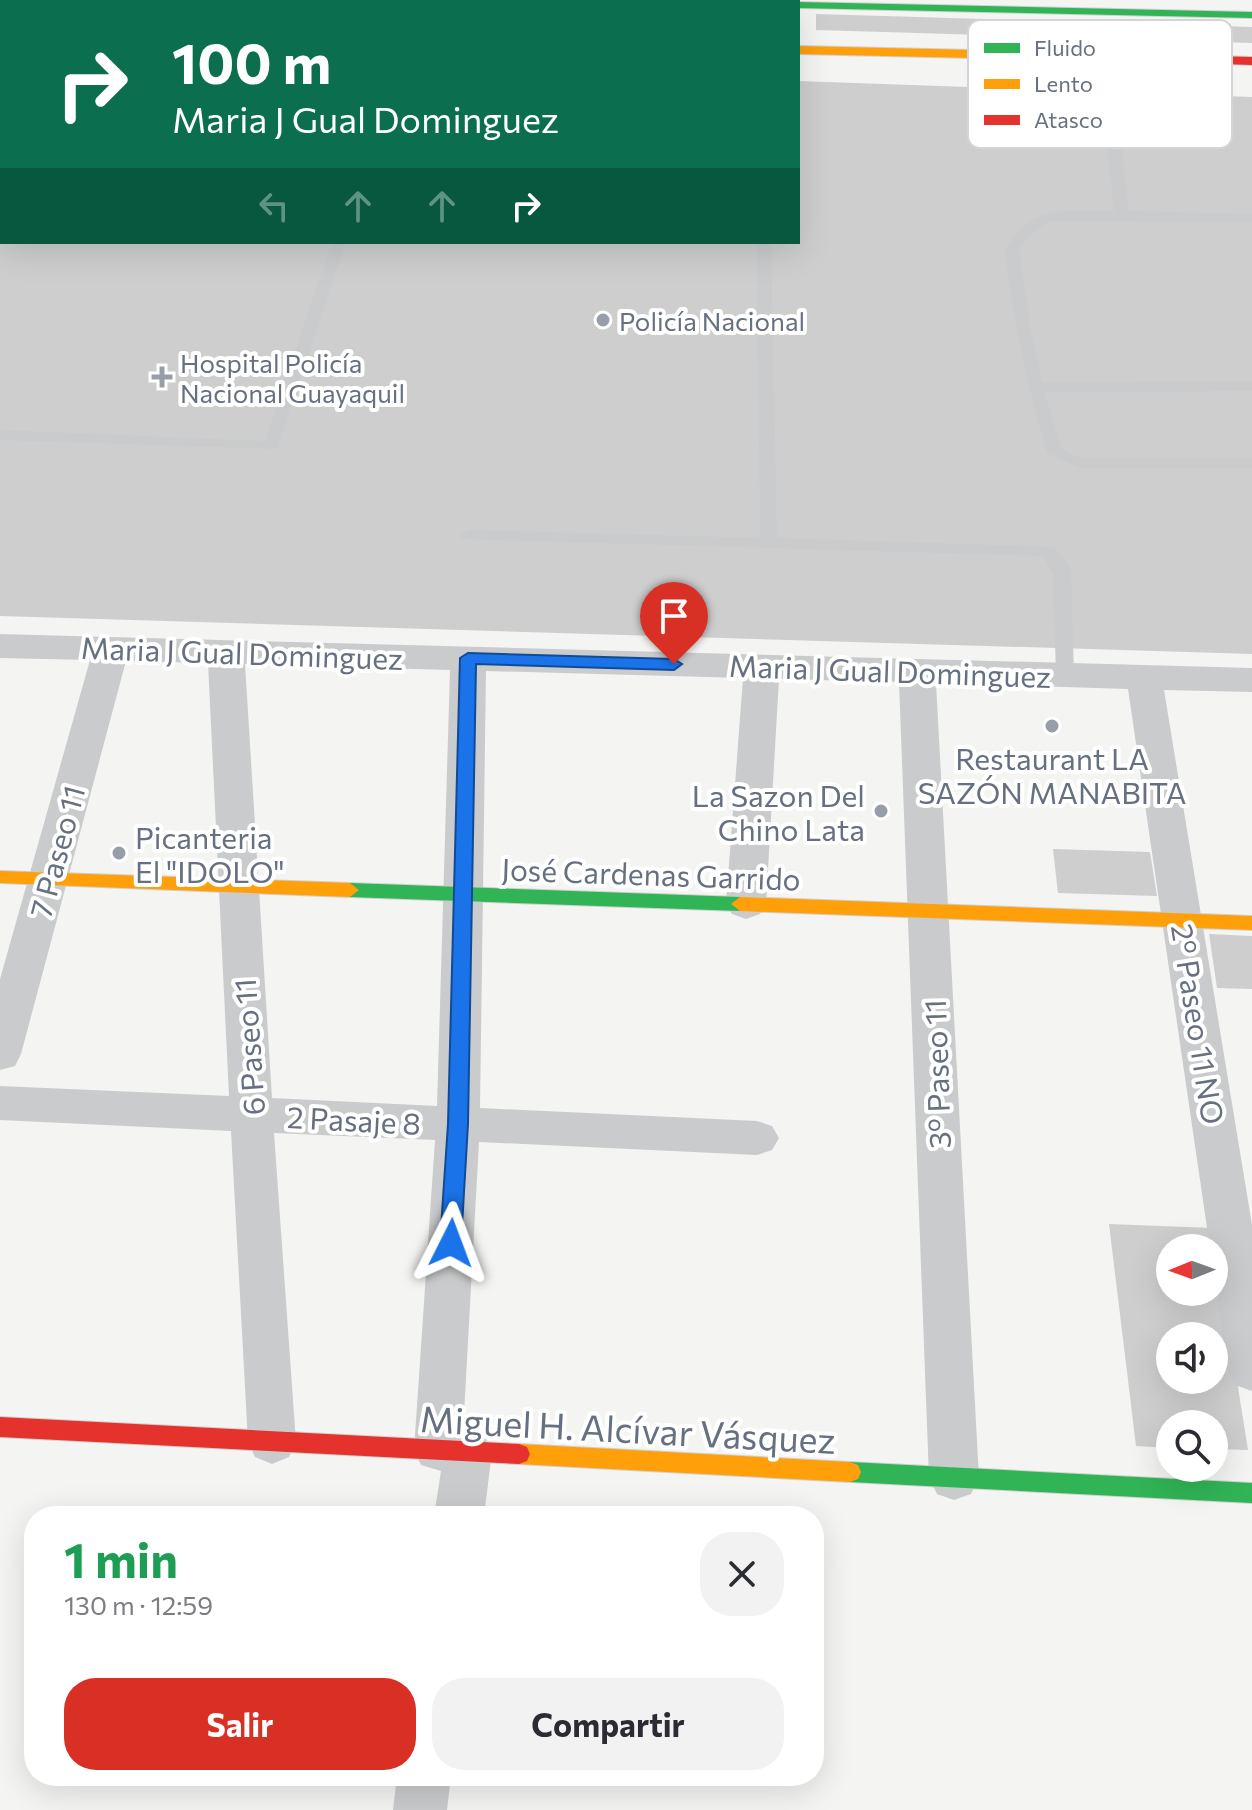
<!DOCTYPE html>
<html lang="es">
<head>
<meta charset="utf-8">
<style>
  body { margin:0; font-family:Commissioner,sans-serif; background:#f2f2f3; color:#2b2b33; height:100vh; display:flex; flex-direction:column; font-size:30px; white-space:nowrap }
  * { box-sizing:border-box; margin:0 }
  p { font-size:26px; color:#7c7c81 }
  .icon { flex:none; width:44px; height:44px; fill:none; stroke:currentColor; stroke-width:2; stroke-linecap:round; stroke-linejoin:round }
  .map { position:relative; flex:1; overflow:hidden }
  .sheet { position:absolute; left:24px; top:1506px; width:800px; height:280px; display:flex; flex-direction:column; background:#fff; border-radius:32px; box-shadow:0 8px 32px #0002 }
  .sheet>* { flex:none }
  .hud { position:absolute; left:0px; top:0px; width:800px; height:244px; box-shadow:0 8px 32px #0002; background:#0b6e4f; color:#fff; overflow:hidden }
  .needle { width:52px; rotate:269deg }
  .fabs { position:absolute; left:1156px; top:1234px; display:grid; gap:16px }
  .fabs a { display:grid; place-items:center; width:72px; height:72px; border-radius:50%; background:#fff; box-shadow:0 8px 32px #0002; font-size:40px }
  .pin { position:absolute; display:grid; place-items:center; width:68px; height:68px; color:#fff; margin:-82px -34px; border-radius:50% 50% 50% 0; rotate:-45deg; box-shadow:0 0 8px #0007 }
  .pin .icon { rotate:45deg }
  .me { position:absolute; width:88px; margin:-44px; rotate:3deg; stroke-linejoin:round; filter:drop-shadow(0 0 6px #0008) }
  .turn { display:flex; align-items:center; gap:28px; height:168px; padding:0 40px; font-size:36px }
  .turn .icon { width:104px; height:104px; stroke-width:2.5 }
  .turn b { display:block; font-size:56px; line-height:68px }
  .lanes { display:flex; align-items:center; height:76px; padding:0 40px; background:#0003; justify-content:center; gap:40px; direction:ltr }
  .lanes .off { opacity:.35 }
  .round { display:grid; place-items:center; flex:none; width:84px; height:84px; border-radius:32px; background:#f2f2f3 }
  .head { display:flex; align-items:center; justify-content:space-between; height:136px; padding:0 40px }
  h1 { font-size:48px; font-weight:700; line-height:60px; color:#1e9e55 }
  .button { display:flex; gap:16px; margin-top:auto; padding:16px 40px }
  .button a { flex:1; height:92px; border-radius:32px; background:#d93025; color:#fff; font-size:32px; font-weight:700; line-height:92px; text-align:center }
  .button a+a { background:#f2f2f3; color:#2b2b33 }
  .map>svg:first-child { display:block }
  .building { fill:#cececf; fill-rule:evenodd }
  .lines { fill:none; stroke-linecap:round; stroke-linejoin:round }
  .fast-casing { stroke:#d0d0d1; stroke-width:2 }
  .slow-casing { stroke:#d0d0d1; stroke-width:2 }
  .jam-casing { stroke:#d0d0d1; stroke-width:2 }
  .lane { fill:#cacbcc; fill-rule:evenodd }
  .street { fill:#cacbcc; fill-rule:evenodd }
  .fast { fill:#30b455; fill-rule:evenodd }
  .slow { fill:#ff9f0a; fill-rule:evenodd }
  .jam { fill:#e5322d; fill-rule:evenodd }
  .route { fill:#1a73e8; stroke:#114b97; stroke-width:2 }
  .poi-dot { fill:#989ea8; stroke:#fff; stroke-width:3 }
  .labels { text-anchor:middle; dominant-baseline:central; stroke-width:8; stroke-linejoin:round; paint-order:stroke }
  .far-poi-label { font-size:26px; fill:#677080; stroke:#fff; text-anchor:start }
  .street-label { font-size:30px; fill:#677080; stroke:#fff }
  .poi-label { font-size:30px; fill:#677080; stroke:#fff }
  .near-street-label { font-size:36px; fill:#677080; stroke:#fff }
  .key { fill:#fff; stroke:#d1d4d9; stroke-width:2 }
  .key-label { font-size:22px; fill:#677080 }
</style>
</head>
<body>
<div class="map">
<svg width="1252" height="1810" viewBox="0 0 1252 1810">
  <rect width="100%" height="100%" fill="#f4f4f3"/>
  <path class="building" d="M816,14L1252,27V43L816,30Z
    M798,81L1252,97V654L0,616V242H798Z
    M1053,849L1150,852L1157,896L1058,893Z
    M1209,934L1252,936V989L1217,988Z
    M1109,1224L1212,1228L1216,1248H1170V1292H1214L1216,1249L1248,1450L1214,1449V1424H1170V1448L1136,1446ZM1170,1336H1214V1380H1170Z"/>
  <g class="lines">
    <g class="fast-casing">
      <path id="fast" d="M796,2H798L1252,12V18L798,8Z
        M350,883L740,897L749,904L740,911L350,897L341,890Z
        M850,1462L1252,1483V1503L850,1482L842,1479L839,1472L842,1465Z"/>
    </g>
    <g class="slow-casing">
      <path id="slow" d="M560,0H660L662,2H562Z
        M798,46L1104,53L1110,57L1104,61L798,54Z
        M0,871L350,883L359,890L350,897L0,883Z
        M740,897L1252,916V930L740,911L731,904Z
        M519,1444L850,1462L858,1465L861,1472L858,1479L850,1482L519,1464L511,1461L508,1454L511,1447Z"/>
    </g>
    <g class="jam-casing">
      <path id="jam" d="M0,31H2V39H0Z
        M1104,53L1252,57V65L1100,60L1098,57Z
        M0,1417L519,1444L527,1447L530,1454L527,1461L519,1464L0,1437Z"/>
    </g>
    <path class="lane" d="M1112,122L1119,126L1129,211L1252,214V222L1048,221L1027,238L1019,249L1030,326L1042,382L1252,381V391L1044,392L1062,450L1082,458H1252V468H1080L1047,453C1027,385 1013,319 1005,249C1035,202 1064,212 1114,211L1105,126Z
      M332,242H346L277,449L0,440V430L265,441Z
      M757,242H771L777,538L1054,547L1067,562L1071,574L1074,675L1071,679H1059L1056,675L1053,574L1043,556L463,539L460,535L469,530L760,538Z"/>
    <path class="street" d="M0,89H2L0,109Z
      M0,634L1252,668V692L1164,690L1252,1225V1391L1235,1385L1228,1370L1214,1273V1248H1210L1128,689L936,683L979,1478L971,1494L954,1500L937,1494L929,1478L899,682L779,679L766,904L760,914L746,919L732,914L726,904L743,678L486,671L480,1108L757,1121L772,1126L779,1138L772,1150L757,1155L479,1142L463,1432L468,1430L485,1437L492,1452L484,1516H434L441,1471L421,1465L414,1450L435,1140L274,1133L296,1442L289,1457L272,1464L255,1457L248,1442L231,1131L0,1120V1086L229,1096L208,663L126,661L21,1054L15,1066L0,1070V979L90,660L0,658ZM245,664L450,670L437,1106L272,1098Z
      M397,1776H451L447,1810H393Z"/>
    <use href="#fast" class="fast"/>
    <use href="#slow" class="slow"/>
    <use href="#jam" class="jam"/>
  </g>
  <path class="route" d="M468,653L674,659L682,664L674,670L476,664L468,1124L461,1243L458,1249L451,1251L443,1249L440,1243L448,1124L460,658Z"/>
  <g class="poi-dot">
    <circle cx="603" cy="320" r="8"/>
    <path d="M158 365h8v8h8v8h-8v8h-8v-8h-8v-8h8z"/>
    <circle cx="1052" cy="726" r="8"/>
    <circle cx="881" cy="811" r="8"/>
    <circle cx="119" cy="853" r="8"/>
  </g>
  <g class="labels">
    <g class="far-poi-label">
      <text x="619" y="320">Policía Nacional</text>
      <text x="180" y="362">Hospital Policía<tspan x="180" dy="30">Nacional Guayaquil</tspan></text>
    </g>
    <g class="street-label">
      <text transform="translate(242 652) rotate(2)">Maria J Gual Dominguez</text>
      <text transform="translate(890 670) rotate(2)">Maria J Gual Dominguez</text>
      <text transform="translate(56 851) rotate(-75)">7 Paseo 11</text>
      <text transform="translate(651 873) rotate(2)">José Cardenas Garrido</text>
      <text transform="translate(1199 1024) rotate(81)">2º Paseo 11 NO</text>
      <text transform="translate(248 1047) rotate(-94)">6 Paseo 11</text>
      <text transform="translate(936 1074) rotate(-92)">3º Paseo 11</text>
      <text transform="translate(354 1119) rotate(3)">2 Pasaje 8</text>
    </g>
    <g class="poi-label">
      <text x="1052" y="757">Restaurant LA<tspan x="1052" dy="34">SAZÓN MANABITA</tspan></text>
      <text x="865" y="794" text-anchor="end">La Sazon Del<tspan x="865" dy="34">Chino Lata</tspan></text>
      <text x="135" y="836" text-anchor="start">Picanteria<tspan x="135" dy="34">El "IDOLO"</tspan></text>
    </g>
    <g class="near-street-label">
      <text transform="translate(628 1428) rotate(3)">Miguel H. Alcívar Vásquez</text>
    </g>
  </g>
  <rect x="968" y="20" width="264" height="128" rx="12" class="key"/>
  <rect x="984" y="43" width="36" height="10" fill="#30b455"/>
  <rect x="984" y="79" width="36" height="10" fill="#ff9f0a"/>
  <rect x="984" y="115" width="36" height="10" fill="#e5322d"/>
  <g class="key-label">
    <text x="1034" y="56">Fluido</text>
    <text x="1034" y="92">Lento</text>
    <text x="1034" y="128">Atasco</text>
  </g>
</svg>
<div class="fabs">
<a><svg class="needle" viewBox="-14 -14 28 28"><path d="M0-13l5 13h-10z" fill="#e53935"/><path d="M0 13l5-13h-10z" fill="#7c7c81"/></svg></a>
<a><svg class="icon" aria-label="sound" viewBox="0 0 24 24"><path d="M4 9h4l5-4v14l-5-4H4zM17 9q2 3 0 6"/></svg></a>
<a><svg class="icon" aria-label="search" viewBox="0 0 24 24"><circle cx="10" cy="10" r="6"/><path d="M15 15l6 6"/></svg></a>
</div>
<div class="pin" style="left:674px;top:664px;background:#d93025"><svg class="icon" aria-label="arrive" viewBox="0 0 24 24"><path d="M6 21V4h12l-3 4 3 4H6"/></svg></div>
<svg class="me" style="left:451px;top:1243px" viewBox="-20 -20 40 40"><path d="M0-17L14 15 0 8-14 15z" fill="#1a73e8" stroke="#fff" stroke-width="4"/></svg>
<div class="hud">
<div class="turn"><svg class="icon" aria-label="right" viewBox="0 0 24 24"><path d="M7 20v-9h11M14 6l5 5-5 5"/></svg><div><b>100 m</b>Maria J Gual Dominguez</div></div>
<div class="lanes"><svg class="icon off" aria-label="left" viewBox="0 0 24 24"><path d="M17 20v-9H6M10 6l-5 5 5 5"/></svg><svg class="icon off" aria-label="ahead" viewBox="0 0 24 24"><path d="M12 20V5M6 11l6-6 6 6"/></svg><svg class="icon off" aria-label="ahead" viewBox="0 0 24 24"><path d="M12 20V5M6 11l6-6 6 6"/></svg><svg class="icon" aria-label="right" viewBox="0 0 24 24"><path d="M7 20v-9h11M14 6l5 5-5 5"/></svg></div>
</div>
<section class="sheet">
<div class="head"><div><h1>1 min</h1><p>130 m · 12:59</p></div><a class="round"><svg class="icon" aria-label="close" viewBox="0 0 24 24"><path d="M6 6l12 12M18 6L6 18"/></svg></a></div>
<div class="button"><a>Salir</a><a>Compartir</a></div>
</section>
</div>
</body>
</html>
